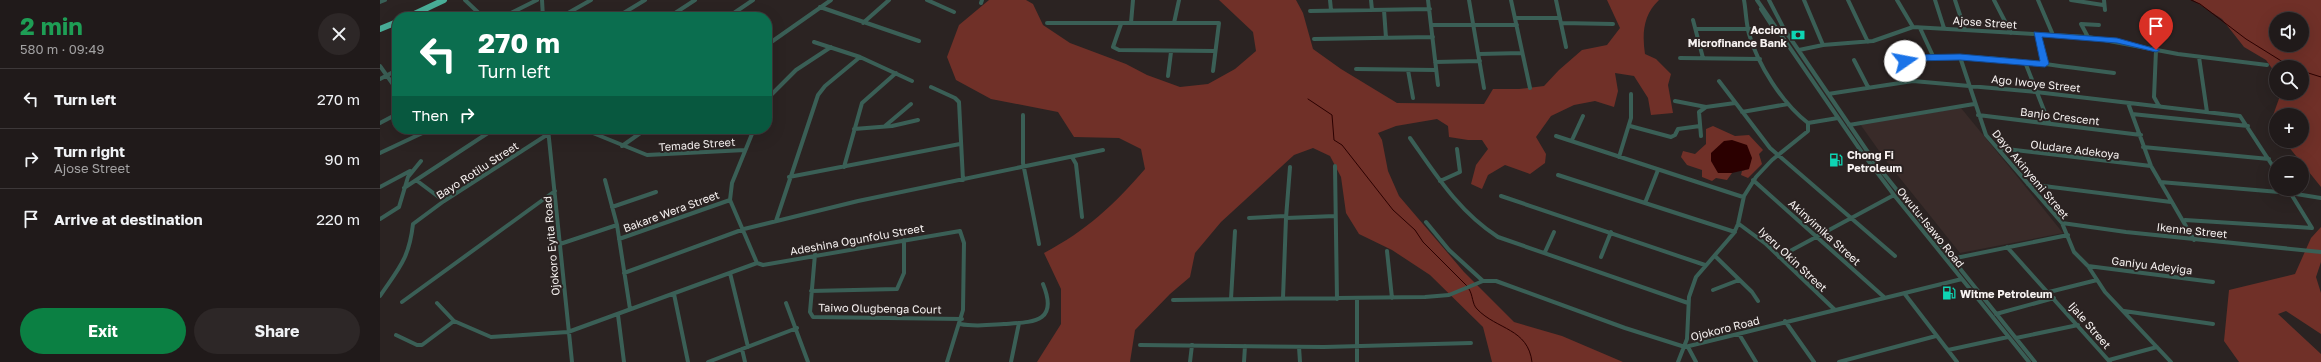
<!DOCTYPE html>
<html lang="en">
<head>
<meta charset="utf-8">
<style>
  body { margin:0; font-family:"Golos Text",sans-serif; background:#2d2727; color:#f1f3f6; height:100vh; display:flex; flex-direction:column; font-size:15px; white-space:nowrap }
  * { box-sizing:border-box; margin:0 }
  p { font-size:13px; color:#a2a1a2 }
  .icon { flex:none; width:22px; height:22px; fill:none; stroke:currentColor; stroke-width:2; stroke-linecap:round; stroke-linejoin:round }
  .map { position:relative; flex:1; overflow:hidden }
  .panel { display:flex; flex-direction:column; background:#201a1a; width:380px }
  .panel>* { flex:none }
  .banner { position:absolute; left:12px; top:12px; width:380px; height:122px; border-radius:16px; box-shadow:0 4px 16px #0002,0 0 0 1px #3d3839; background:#0b6e4f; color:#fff; overflow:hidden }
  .controls { position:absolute; left:1889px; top:12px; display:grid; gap:8px }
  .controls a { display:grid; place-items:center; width:40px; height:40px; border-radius:50%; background:#201a1a; box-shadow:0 4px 16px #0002,0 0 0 1px #3d3839; font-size:20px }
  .pin { position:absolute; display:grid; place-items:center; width:34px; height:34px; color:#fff; margin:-41px -17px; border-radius:50% 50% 50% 0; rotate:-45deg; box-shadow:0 0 4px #0007 }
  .pin .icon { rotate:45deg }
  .me { position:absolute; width:44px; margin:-22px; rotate:78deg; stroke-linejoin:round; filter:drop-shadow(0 0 3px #0008) }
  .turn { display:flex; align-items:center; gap:14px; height:84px; padding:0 20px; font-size:18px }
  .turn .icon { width:52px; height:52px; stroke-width:2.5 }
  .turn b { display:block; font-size:28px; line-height:34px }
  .then { display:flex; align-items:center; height:38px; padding:0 20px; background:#0003; gap:8px; font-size:15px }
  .round { display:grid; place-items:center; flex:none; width:42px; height:42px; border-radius:21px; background:#2d2727 }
  .overview { display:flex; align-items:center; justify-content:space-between; height:68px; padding:0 20px }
  h1 { font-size:24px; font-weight:700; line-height:30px; color:#1e9e55 }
  .button { display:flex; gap:8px; margin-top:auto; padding:8px 20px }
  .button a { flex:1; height:46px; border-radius:24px; background:#0b8043; color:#fff; font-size:16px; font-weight:700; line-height:46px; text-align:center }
  .button a+a { background:#2d2727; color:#f1f3f6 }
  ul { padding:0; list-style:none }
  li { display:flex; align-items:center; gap:12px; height:60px; padding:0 20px; border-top:1px solid #3d3839 }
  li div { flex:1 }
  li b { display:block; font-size:15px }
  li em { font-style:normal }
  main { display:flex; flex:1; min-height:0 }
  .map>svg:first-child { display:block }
  .built { fill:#392b29 }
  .green { fill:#703028; fill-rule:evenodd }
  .water { fill:#2b0000 }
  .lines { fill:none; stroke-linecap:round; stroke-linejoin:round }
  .stream { stroke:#2b0000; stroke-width:1 }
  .minor { stroke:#3a5f56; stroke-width:4 }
  .highway { stroke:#49ae98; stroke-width:6 }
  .route { fill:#1a73e8; stroke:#114b97 }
  .labels { text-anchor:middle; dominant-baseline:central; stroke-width:4; stroke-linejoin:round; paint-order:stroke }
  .street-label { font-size:11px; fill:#f6f1f0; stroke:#2b2322 }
  .poi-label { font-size:11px; font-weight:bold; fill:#f6f1f0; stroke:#2b2322; text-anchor:start }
</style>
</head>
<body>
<main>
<section class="panel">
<div class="overview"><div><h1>2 min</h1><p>580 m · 09:49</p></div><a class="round"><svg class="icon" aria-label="close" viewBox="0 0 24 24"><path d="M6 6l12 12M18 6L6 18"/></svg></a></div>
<ul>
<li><svg class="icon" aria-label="left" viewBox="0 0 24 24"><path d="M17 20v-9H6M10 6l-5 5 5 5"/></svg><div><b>Turn left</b></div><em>270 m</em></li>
<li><svg class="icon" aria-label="right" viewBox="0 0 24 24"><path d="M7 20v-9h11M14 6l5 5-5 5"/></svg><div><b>Turn right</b><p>Ajose Street</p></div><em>90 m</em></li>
<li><svg class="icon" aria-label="arrive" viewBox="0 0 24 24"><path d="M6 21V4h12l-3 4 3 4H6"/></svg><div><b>Arrive at destination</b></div><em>220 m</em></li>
</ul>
<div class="button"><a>Exit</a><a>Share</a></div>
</section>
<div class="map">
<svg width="1941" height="362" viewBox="0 0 1941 362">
  <rect width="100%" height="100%" fill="#2b2322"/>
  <path class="built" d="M1581,108L1636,175L1683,233L1580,253L1507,162L1480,124Z"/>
  <path class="green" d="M609,0H646L653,4L663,25L690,43L746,64L767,75L800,87L828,84L855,69L876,51L873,32L839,0H916L923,13L933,49L961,69L1017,103L1104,104L1113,89H1139L1164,86L1179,70L1202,50L1227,45L1240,28L1227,0H1279C1263,15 1262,34 1265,54L1276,59L1291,74L1288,85L1293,113L1271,115L1268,98L1254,76L1235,73L1238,91L1234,107L1215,101L1194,105L1171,116L1156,137L1166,154L1165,163L1150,174L1125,165L1108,175L1102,189L1091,184L1096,165L1108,149L1102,140H1088L1069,137L1068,126L1057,119L1016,126L998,133L1002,140L1008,171L1019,196L1084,272L1134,322L1182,336L1243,362H1112L1103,327L1050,275L1012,250L979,234L966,213L961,177L950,156L933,148L914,155L841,222L815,253L810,277L790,294L755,330L750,362H657L681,324V289L664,253C707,230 733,206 765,169L761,149L739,138L694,137L678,112L611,99L576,80L567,57L579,25Z
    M1813,0H1941V187L1904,141H1922V115H1896V131L1890,124L1901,93H1922V67H1896V74L1886,60L1864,47L1842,19ZM1896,19H1922V45H1896Z
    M1333,126L1355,136L1369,135L1383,150L1379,154L1382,164L1368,178L1361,175L1362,171L1369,169L1338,173H1352L1347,180L1336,178L1332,181L1322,177V170L1307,165L1301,157L1303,151L1315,154L1326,144V129Z
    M1941,227V262L1936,277L1941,293V334L1906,311L1898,314L1941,354V362H1859L1844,341L1849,290L1915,274L1931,238Z"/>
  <path class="water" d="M1352,140L1367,145L1372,158L1369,169L1352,173H1338L1331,161V153L1344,141Z"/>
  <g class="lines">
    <path class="stream" d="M1811,0L1820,4L1866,39L1911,67
      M1922,71L1941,77
      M928,99L952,115L954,140L962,145L1013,210L1035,230L1043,242L1088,287
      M1089,289C1093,295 1092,304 1097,309C1117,330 1148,328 1152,362"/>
    <path class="minor" d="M85,0L103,17
      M162,0L163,17
      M547,0L574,12
      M950,0L951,10
      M991,0L992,10
      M1048,0L1058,85
      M1089,0L1104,88
      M1131,0L1150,88
      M1176,0L1186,47
      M1364,0C1366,11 1366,23 1369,34C1378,65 1402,103 1428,123
      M1377,0L1481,151L1514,195L1649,362
      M1389,0L1404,29L1496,164L1655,362
      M1424,0L1443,45
      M1468,0L1488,42
      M1517,0L1533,27
      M1555,0L1564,28
      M1575,0L1585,30
      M1614,0L1631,33
      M1658,0L1673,35
      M1691,0L1723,5
      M1724,0L1725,10
      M0,2L5,0
      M601,3L602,0
      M440,7L539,41
      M1381,9L1394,29
      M1004,10L1006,38
      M930,11L1050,9
      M123,17L157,0
      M181,17L211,0
      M237,17L265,0
      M289,17L315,0
      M348,17L373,0
      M1136,18H1180
      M1313,20L1323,58
      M483,23L509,0
      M667,23H839L833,71
      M751,23L753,0
      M794,23L799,0
      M1181,23L1233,24
      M741,24L733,47L739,50L835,51
      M1051,25H1137
      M1540,28L1553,56
      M1316,29H1398
      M1657,34L1665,64
      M1708,37L1701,24L1719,25
      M934,39L1053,37
      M434,42L480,57L532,81
      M387,45L451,0
      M1419,50L1443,45L1493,41L1533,27L1708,37L1798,54L1887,65
      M1776,50L1774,97L1779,106
      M1099,54L1142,53
      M1580,57L1606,135L1682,223L1694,252L1708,266L1725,292L1791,362
      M1819,57L1827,112
      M1300,58L1380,59
      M1474,60L1488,87
      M1055,62L1100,61
      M1645,62L1669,123
      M0,66L17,90
      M976,69L1056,70
      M1028,70L1033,98
      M788,76L791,52
      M0,79L17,70
      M1339,81L1390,148L1515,256
      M1533,81L1526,59C1595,51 1666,65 1734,73
      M551,87L575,98L579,102L583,180
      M1448,94L1533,81L1656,92L1860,116L1896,171
      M387,99L416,70L451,47
      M1295,101L1326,107
      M1748,103L1771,166L1814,240
      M1362,112L1408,104
      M1752,114L1868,126
      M643,115V163L659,244
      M1598,115L1761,135
      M0,123L17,114
      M1469,125L1594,104
      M505,126L531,104
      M1250,126L1291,137L1295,135L1298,129L1320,126
      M100,129L107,133
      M168,129L192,362
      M203,129L267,155L365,150
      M374,129L352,183L350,200L377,263
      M474,129L512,126L538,120
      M1176,136L1363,197
      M1321,136L1319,112L1326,107L1355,103
      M1030,138C1056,175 1079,212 1118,237L1308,303
      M1192,140L1203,116
      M242,146L266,129
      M1763,147L1889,159
      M1618,148L1771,166
      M0,153L51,129
      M692,157L696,164L702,217
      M1239,157L1251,118V94
      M955,166L957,299
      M464,167L482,103L516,73
      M1178,175L1355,232
      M409,177L580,144
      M36,180L64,201
      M225,180L237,225L250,309
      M1373,180L1504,297
      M1060,181L1080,172L1077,149
      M1780,182L1910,193L1941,198
      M1648,184L1791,202
      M0,187L30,171
      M24,188L114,129
      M1121,196L1325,265
      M1265,203L1278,170
      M232,207L276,192
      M869,218L906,216
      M906,218L910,167
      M0,219L19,207L28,177L41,161
      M1805,220L1932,228L1908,189
      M396,221L438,95L445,86L480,57
      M1046,222L1069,250L1103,281
      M1682,223L1746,232L1941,252
      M1359,224L1386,244L1454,309
      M239,239L350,200
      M180,244L237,225
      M1627,247L1730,362
      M1007,251L1012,298
      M1165,252L1174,232
      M435,254L430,312L433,317L582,319
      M1335,256L1372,292L1378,301
      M1221,257L1231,232
      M1399,257L1514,195
      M1571,259L1688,235
      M377,263L383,265L580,231L584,243L583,310L567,362
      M1708,266L1833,282
      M244,273L364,229L478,201L723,150
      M350,273L368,347
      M1333,290L1359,280
      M431,291L517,289L524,273V240
      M1669,292L1717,280
      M1524,293L1577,362
      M294,294L308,362
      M0,296C19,268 29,259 33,224L64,201L176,129
      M903,298L906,218L955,216
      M977,298V362
      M851,299L855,231
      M793,300L1045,297L1069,295L1103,281H1116L1245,328L1305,347L1582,279
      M22,302L175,191
      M57,303L74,321L111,337L188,332L377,263
      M406,303L428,362
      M1744,311L1833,324
      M1616,314L1674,298
      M238,315L244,362
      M1405,321L1434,362
      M580,324C595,327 609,325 624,324C653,322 679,323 663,284
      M1359,334L1376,362
      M16,335L37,345H42L74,321
      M1636,338L1698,325
      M760,345L944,347L1091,343
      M919,347L920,362
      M1308,347L1316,362
      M362,349L365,362
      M1568,350L1628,337
      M1729,360L1777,347
      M328,362L417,328
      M631,362L639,323
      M810,362L812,345
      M864,362L865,346
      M1298,362L1307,339L1309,297L1316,277L1354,233L1358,224L1364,196L1376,177L1392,160L1428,131V123L1458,118
      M1459,362L1556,336"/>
    <path class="highway" d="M28,17L64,0
      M0,29L17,22"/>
  </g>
  <path class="route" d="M1654,32L1737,38L1780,50L1776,52L1737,43L1662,37L1669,64L1665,67L1580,60L1531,61L1525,64L1521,61L1528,55L1580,54L1660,61Z"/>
  <defs>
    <g id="bank-bare" transform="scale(1.08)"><path d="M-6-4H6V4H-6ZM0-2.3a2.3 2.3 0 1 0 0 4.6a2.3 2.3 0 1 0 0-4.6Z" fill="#0ed5b4" stroke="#2b2322" stroke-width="2.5" paint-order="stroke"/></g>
    <g id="fuel-bare" transform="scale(1.08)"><path d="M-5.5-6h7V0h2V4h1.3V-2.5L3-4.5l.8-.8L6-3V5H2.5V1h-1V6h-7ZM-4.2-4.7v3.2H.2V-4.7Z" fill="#0ed5b4" stroke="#2b2322" stroke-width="2.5" paint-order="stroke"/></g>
  </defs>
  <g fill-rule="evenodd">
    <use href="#bank-bare" x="1418" y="35"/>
    <use href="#fuel-bare" x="1456" y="160"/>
    <use href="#fuel-bare" x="1569" y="293"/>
  </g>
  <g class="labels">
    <g class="street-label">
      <text transform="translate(1605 22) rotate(4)">Ajose Street</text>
      <text transform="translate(1656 83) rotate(6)">Ago Iwoye Street</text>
      <text transform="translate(1680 116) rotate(7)">Banjo Crescent</text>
      <text transform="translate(317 144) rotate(-4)">Temade Street</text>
      <text transform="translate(1695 149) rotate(7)">Oludare Adekoya</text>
      <text transform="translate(97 170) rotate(-33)">Bayo Rotilu Street</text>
      <text transform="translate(1651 174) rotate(50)">Dayo Akinyemi Street</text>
      <text transform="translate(291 211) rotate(-20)">Bakare Wera Street</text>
      <text transform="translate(1551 227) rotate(51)">Owutu-Isawo Road</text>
      <text transform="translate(1812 230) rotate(6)">Ikenne Street</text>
      <text transform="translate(1445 232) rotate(42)">Akinyimika Street</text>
      <text transform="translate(477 239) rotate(-10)">Adeshina Ogunfolu Street</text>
      <text transform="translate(171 246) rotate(-95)">Ojokoro Eyita Road</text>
      <text transform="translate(1413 259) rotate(43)">Iyeru Okin Street</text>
      <text transform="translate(1772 265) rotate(7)">Ganiyu Adeyiga</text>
      <text transform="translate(500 308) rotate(1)">Taiwo Olugbenga Court</text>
      <text transform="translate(1710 325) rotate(49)">Ijale Street</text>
      <text transform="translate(1345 328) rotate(-14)">Ojokoro Road</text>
    </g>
    <g class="poi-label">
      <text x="1407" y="29" text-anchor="end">Accion<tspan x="1407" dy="13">Microfinance Bank</tspan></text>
      <text x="1467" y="154">Chong Fi<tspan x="1467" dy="13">Petroleum</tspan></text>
      <text x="1580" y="293">Witme Petroleum</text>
    </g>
  </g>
</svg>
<div class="controls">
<a><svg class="icon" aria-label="sound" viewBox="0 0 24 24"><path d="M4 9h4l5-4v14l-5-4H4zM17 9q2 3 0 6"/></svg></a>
<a><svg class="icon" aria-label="search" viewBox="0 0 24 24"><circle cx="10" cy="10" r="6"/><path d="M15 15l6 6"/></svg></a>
<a>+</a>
<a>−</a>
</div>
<div class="pin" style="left:1776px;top:50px;background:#d93025"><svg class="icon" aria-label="arrive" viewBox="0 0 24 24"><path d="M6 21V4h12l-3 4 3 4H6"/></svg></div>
<svg class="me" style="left:1525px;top:61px" viewBox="-20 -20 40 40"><circle r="19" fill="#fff"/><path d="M0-13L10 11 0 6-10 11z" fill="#1a73e8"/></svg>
<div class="banner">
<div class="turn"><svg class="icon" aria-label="left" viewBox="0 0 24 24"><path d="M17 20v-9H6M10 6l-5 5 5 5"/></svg><div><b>270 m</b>Turn left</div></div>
<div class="then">Then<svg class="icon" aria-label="right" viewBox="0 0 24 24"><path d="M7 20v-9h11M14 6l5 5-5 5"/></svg></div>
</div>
</div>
</main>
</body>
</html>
